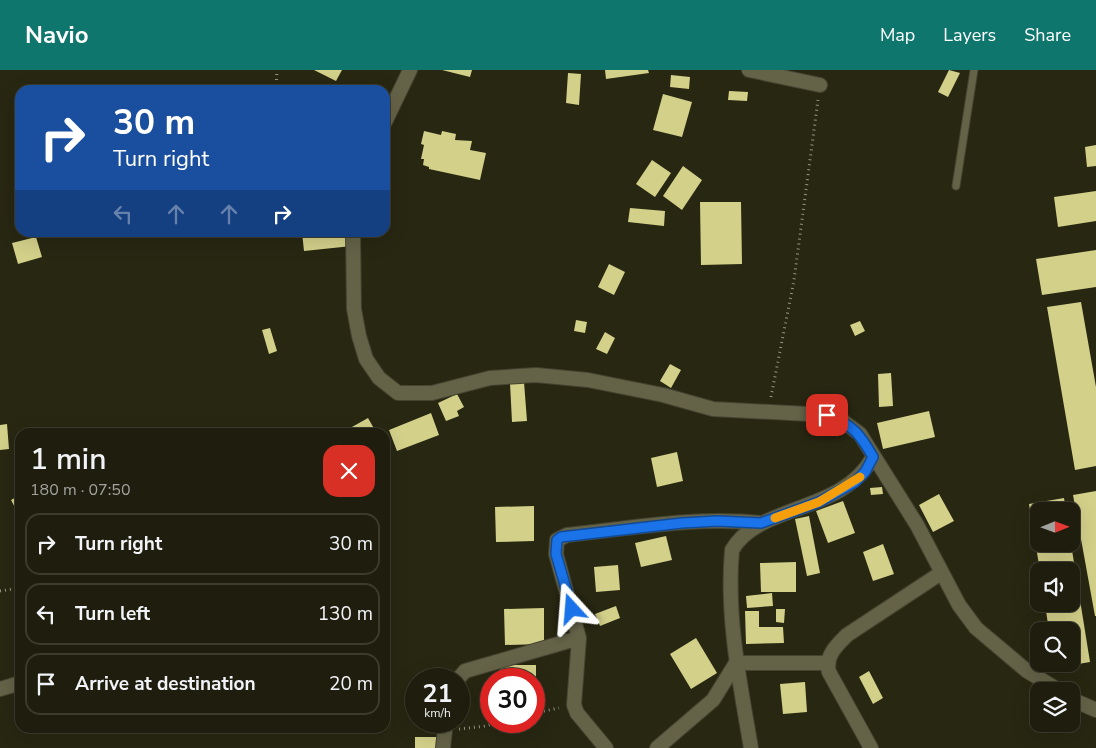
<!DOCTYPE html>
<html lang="en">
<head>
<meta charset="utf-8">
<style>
  body { margin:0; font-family:"Nunito Sans",sans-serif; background:#2b2a1c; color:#f1f3f6; height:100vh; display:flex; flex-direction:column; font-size:19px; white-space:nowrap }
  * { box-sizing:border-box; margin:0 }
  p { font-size:16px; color:#a1a29e }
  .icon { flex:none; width:28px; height:28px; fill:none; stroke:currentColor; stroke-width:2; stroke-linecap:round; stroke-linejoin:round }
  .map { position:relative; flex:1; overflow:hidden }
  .panel { position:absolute; left:15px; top:358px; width:375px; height:305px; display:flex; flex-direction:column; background:#1e1d0e; border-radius:15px; box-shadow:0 5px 20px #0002,0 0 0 1px #3c3b2e }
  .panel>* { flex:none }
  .guide { position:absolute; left:15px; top:15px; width:375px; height:152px; border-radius:15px; box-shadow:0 5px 20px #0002,0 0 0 1px #3c3b2e; background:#1a4fa0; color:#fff; overflow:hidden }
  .needle { width:32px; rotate:89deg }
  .tools { position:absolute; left:1030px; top:432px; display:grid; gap:10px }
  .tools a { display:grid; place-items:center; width:50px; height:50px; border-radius:10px; background:#1e1d0e; box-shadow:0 5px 20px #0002,0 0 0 1px #3c3b2e; font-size:25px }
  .speed { position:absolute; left:405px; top:598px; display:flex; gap:10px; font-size:25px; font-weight:700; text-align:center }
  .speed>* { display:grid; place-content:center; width:65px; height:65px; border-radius:50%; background:#1e1d0e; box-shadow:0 5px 20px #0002,0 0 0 1px #3c3b2e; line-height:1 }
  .speed small { font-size:12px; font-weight:400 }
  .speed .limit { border:8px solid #d22; background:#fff; color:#111 }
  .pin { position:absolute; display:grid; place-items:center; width:42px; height:42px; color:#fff; margin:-21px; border-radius:10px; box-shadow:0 2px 8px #0006 }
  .me { position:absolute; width:55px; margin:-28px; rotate:341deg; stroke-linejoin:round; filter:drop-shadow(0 0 4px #0008) }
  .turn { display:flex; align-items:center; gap:18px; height:105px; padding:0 15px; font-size:22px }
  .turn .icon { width:65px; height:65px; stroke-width:2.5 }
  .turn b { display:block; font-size:35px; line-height:42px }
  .lanes { display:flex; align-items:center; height:48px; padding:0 15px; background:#0003; justify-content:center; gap:25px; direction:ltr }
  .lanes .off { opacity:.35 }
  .round { display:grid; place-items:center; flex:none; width:52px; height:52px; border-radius:15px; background:#2b2a1c }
  .head { display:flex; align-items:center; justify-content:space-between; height:85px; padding:0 15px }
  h1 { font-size:30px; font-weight:600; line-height:38px }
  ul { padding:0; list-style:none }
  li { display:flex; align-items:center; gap:15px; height:62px; margin:0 10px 8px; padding:0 5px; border:2px solid #3c3b2e; border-radius:15px }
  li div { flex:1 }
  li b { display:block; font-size:19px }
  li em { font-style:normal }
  header { display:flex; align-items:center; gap:30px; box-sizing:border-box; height:70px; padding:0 25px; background:#0f766e; color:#fff }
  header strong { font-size:24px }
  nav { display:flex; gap:28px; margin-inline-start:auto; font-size:18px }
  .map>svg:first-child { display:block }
  .building { fill:#d3d08a }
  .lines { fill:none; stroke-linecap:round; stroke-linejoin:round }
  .service-casing { stroke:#454430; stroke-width:9 }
  .minor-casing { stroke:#454430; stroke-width:16 }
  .path { stroke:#969685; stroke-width:3; stroke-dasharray:1 4; stroke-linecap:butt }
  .service { stroke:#646348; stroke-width:7 }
  .minor { stroke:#646348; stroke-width:14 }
  .route-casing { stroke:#114b97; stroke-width:12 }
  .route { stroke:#1a73e8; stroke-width:9 }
  .slow { stroke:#f59e0b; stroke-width:9 }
</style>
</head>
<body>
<header>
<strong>Navio</strong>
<nav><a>Map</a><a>Layers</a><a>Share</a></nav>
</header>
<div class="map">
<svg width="1096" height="678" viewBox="0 0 1096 678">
  <rect width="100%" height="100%" fill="#282712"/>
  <path class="building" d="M314,0H342L336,11Z
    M442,0H472L470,7Z
    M605,0H648L649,3L606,9Z
    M949,0L960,3L948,27L938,22Z
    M568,3L581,4L579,35L566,33Z
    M671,5L690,7L689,19L670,17Z
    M729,21L748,22L747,31L728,30Z
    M663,24L692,32L682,67L653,60Z
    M424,61L441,65L442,61L456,64L455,70L472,71L470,80L486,83L480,110L429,99V97L423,95L424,89H421L424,75L421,74Z
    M1096,75V96L1087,97L1085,77Z
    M652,90L671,103L655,127L636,114Z
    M683,96L702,110L682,140L663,126Z
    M1096,121V151L1058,157L1054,127Z
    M700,132H741L742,194L701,195Z
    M630,138L665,141L664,156L628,152Z
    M302,162H350L352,176L304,181Z
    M36,167L42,187L18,194L12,173Z
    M1096,180V217L1042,225L1036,189Z
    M609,194L625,202L614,225L598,217Z
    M1081,232L1096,317V396L1075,400L1047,237Z
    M576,250L587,252L585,263L574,261Z
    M860,251L865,261L855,266L850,255Z
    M270,258L277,281L269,284L262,260Z
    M605,262L615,268L607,284L596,279Z
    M670,294L681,300L671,318L660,311Z
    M891,303L893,336L879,337L878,304Z
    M524,312L527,351L512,352L510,313Z
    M457,324L464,337L457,341L459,346L446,351L438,333Z
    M929,341L935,367L883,379L877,353Z
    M431,343L439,365L397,381L389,360Z
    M368,348L376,362H343Z
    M7,354L9,379L0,380V355Z
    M677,382L683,411L657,417L651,388Z
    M882,417L883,424L871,425L870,418Z
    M1096,421V546H1095L1073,425Z
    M939,424L954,451L933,462L919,435Z
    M20,425V447L11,430Z
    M1064,428L1066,441H1039V474H1071L1090,592L1055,598L1054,594H1071V561H1049L1045,534H1071V501H1040L1029,434Z
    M843,431L855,463L828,473L816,441Z
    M534,436V471L496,472L495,437Z
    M809,446L820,503L807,506L795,449Z
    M666,466L672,490L641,497L635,473Z
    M883,474L894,504L873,511L863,482Z
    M796,492V522H761L760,493Z
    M618,495L620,520L596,522L594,497Z
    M772,523L773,536L747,538L746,526Z
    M616,536L620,548L600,556L595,544Z
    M544,538V574L505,575L504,539Z
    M776,539H785L784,553L776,552Z
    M745,541H759V557H783L784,573L746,574Z
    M696,568L717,603L691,619L670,584Z
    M500,595H536V635H534V609H500Z
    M869,601L883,628L873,634L859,607Z
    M432,605H449V609H432Z
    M805,612L807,642L783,644L780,614Z
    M415,667H438L437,678H415Z"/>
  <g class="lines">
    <g class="service-casing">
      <path id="service" d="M956,116L974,0"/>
    </g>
    <g class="minor-casing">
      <path id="minor" d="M749,0L820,15
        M385,52L410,0
        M353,162L354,239L359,266L366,289L379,308L398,323H432L490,308L536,305L588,310L663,325L713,339L827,345L844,352L860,364L917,455L959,535L976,558L1027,601L1060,621
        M458,609L465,601L579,568
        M0,619L20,613
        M1071,629L1096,640
        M443,678L446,651
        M606,678L577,643L574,635L579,568L556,484L557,470L567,465C631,458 697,446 761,453
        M657,678L713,630L736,593H827
        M751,678C740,613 726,547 732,480C758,434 842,444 873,387
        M871,678L829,602C825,586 836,576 847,565L941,503"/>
    </g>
    <path class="path" d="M276,20L277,0
      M771,327L794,210L818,30
      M0,521L20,518
      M534,643L559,638
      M459,659L486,656L500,651"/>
    <use href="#service" class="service"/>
    <use href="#minor" class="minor"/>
  </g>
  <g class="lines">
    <g class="route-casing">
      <path id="route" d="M572,539L556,484L557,470L561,467L682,453L717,451L761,453L819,432L855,412L865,402L873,387C860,364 853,355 827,345"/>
    </g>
    <use href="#route" class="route"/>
    <path class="slow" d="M775,448L819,432L860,407"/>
  </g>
</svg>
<div class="tools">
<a><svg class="needle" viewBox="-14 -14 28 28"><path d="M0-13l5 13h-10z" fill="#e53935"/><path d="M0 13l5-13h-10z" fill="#a1a29e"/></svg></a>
<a><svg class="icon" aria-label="sound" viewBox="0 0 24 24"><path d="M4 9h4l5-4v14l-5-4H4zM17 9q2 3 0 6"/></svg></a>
<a><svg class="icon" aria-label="search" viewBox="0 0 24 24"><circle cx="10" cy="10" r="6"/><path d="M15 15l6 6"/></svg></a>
<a><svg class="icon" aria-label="layers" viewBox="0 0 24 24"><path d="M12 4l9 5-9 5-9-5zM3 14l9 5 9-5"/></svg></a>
</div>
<div class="speed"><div>21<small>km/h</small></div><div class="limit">30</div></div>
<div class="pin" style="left:827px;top:345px;background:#d93025"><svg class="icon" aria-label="arrive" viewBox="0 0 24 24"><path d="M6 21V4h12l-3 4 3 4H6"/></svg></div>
<svg class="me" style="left:572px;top:539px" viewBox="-20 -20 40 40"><path d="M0-17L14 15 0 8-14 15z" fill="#1a73e8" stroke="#fff" stroke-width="4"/></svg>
<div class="guide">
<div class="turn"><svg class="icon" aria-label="right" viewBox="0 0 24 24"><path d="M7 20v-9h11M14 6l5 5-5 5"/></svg><div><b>30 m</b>Turn right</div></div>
<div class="lanes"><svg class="icon off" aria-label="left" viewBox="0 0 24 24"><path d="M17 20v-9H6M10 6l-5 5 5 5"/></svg><svg class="icon off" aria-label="ahead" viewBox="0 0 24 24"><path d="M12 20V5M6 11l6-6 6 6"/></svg><svg class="icon off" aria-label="ahead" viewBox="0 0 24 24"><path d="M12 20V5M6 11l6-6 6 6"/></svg><svg class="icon" aria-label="right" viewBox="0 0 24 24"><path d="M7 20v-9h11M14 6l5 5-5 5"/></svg></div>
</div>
<section class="panel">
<div class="head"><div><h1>1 min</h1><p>180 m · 07:50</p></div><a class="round" style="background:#d93025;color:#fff"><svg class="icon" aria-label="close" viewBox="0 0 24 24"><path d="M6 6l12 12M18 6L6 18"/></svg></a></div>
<ul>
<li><svg class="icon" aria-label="right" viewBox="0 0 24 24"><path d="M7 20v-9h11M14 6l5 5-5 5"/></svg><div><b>Turn right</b></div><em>30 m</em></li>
<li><svg class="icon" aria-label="left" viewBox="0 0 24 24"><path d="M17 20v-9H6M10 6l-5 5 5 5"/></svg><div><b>Turn left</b></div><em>130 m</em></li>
<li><svg class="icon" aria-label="arrive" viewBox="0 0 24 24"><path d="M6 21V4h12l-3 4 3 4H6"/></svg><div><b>Arrive at destination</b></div><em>20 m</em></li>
</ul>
</section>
</div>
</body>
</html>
